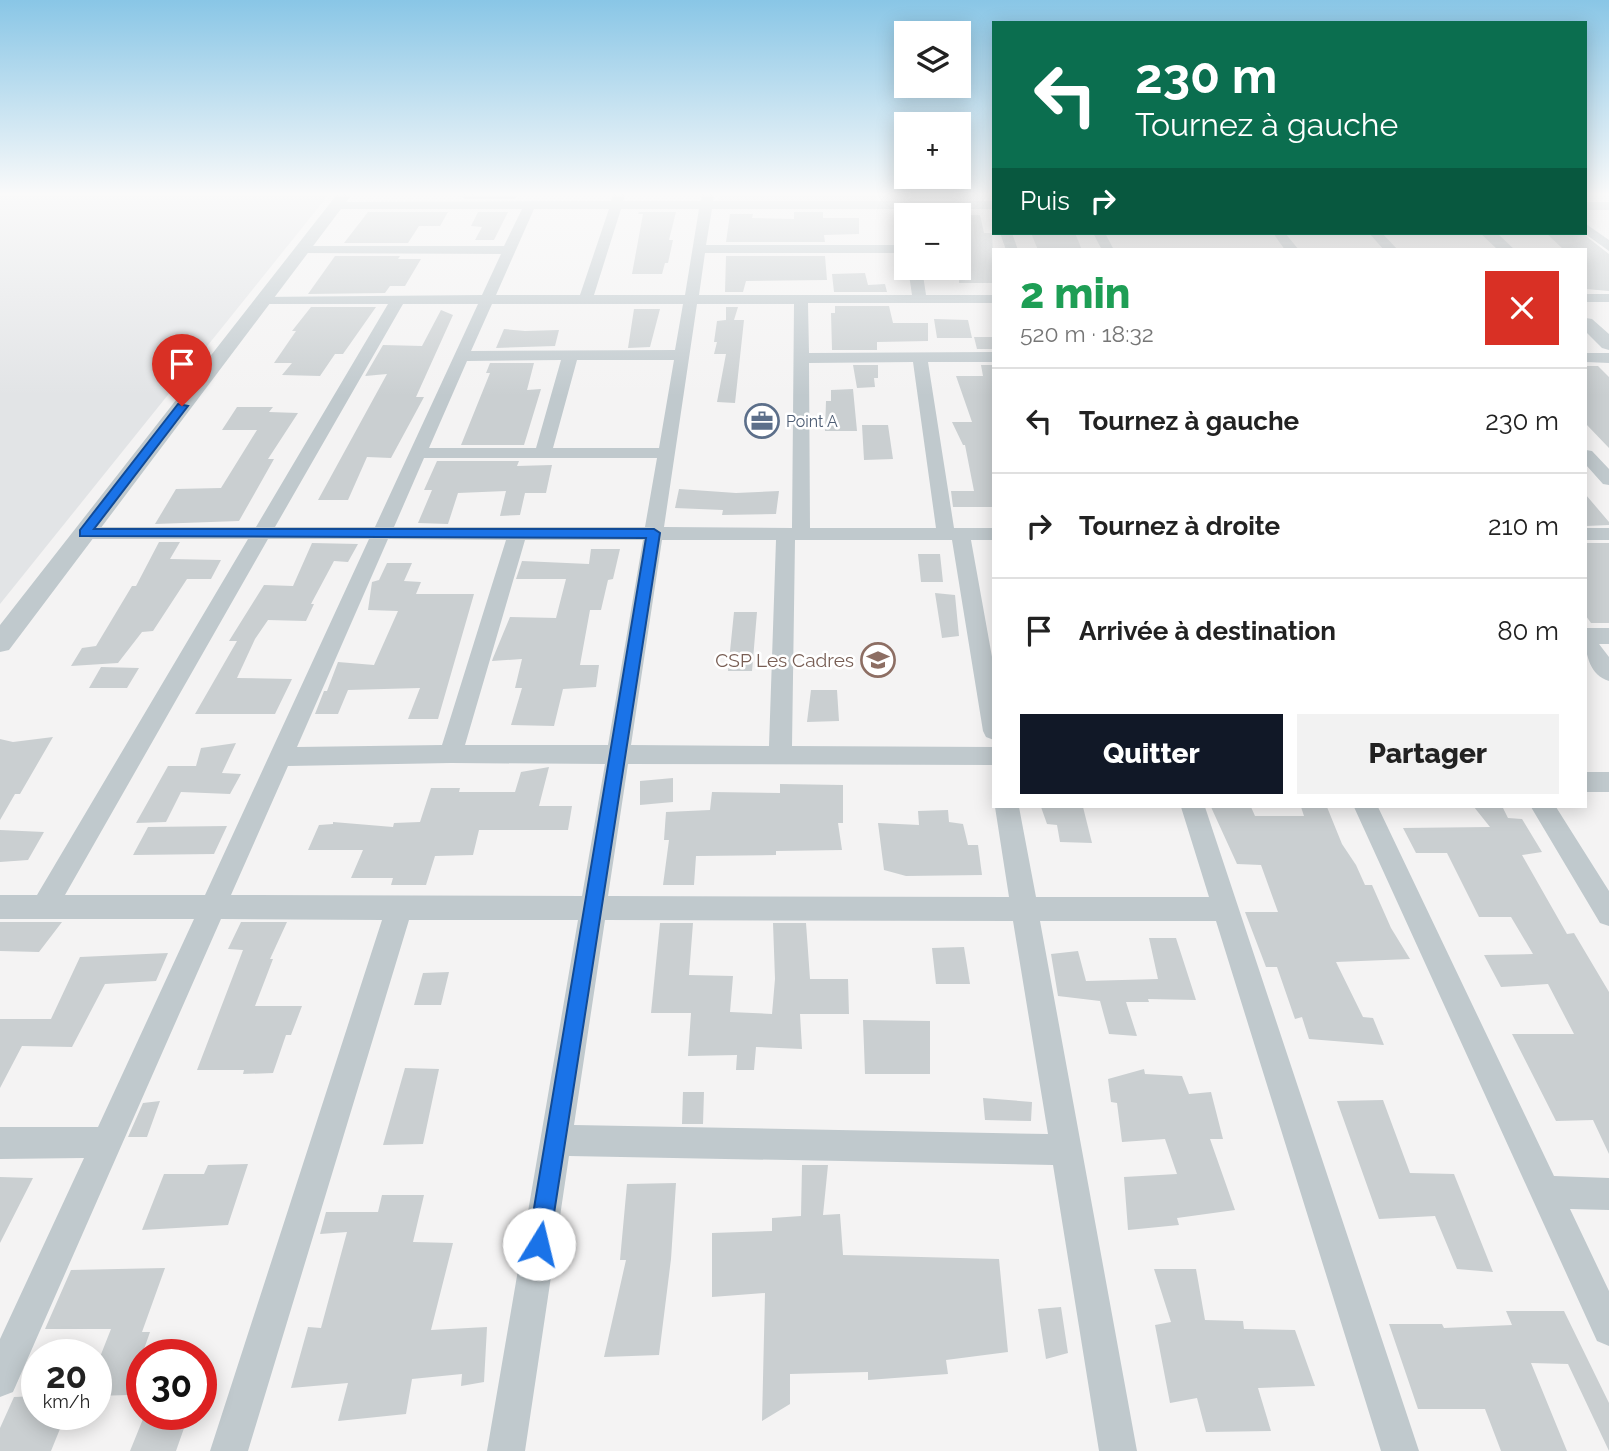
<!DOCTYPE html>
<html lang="fr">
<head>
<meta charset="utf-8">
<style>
  body { margin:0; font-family:Raleway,sans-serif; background:#f2f2f2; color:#222; height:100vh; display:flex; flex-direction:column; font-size:26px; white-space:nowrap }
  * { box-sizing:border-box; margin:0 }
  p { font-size:23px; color:#767676 }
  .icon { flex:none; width:38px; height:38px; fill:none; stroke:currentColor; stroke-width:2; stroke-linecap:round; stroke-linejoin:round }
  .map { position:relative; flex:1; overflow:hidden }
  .drawer { position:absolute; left:992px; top:248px; width:595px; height:560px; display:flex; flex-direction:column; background:#fff; border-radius:0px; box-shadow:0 4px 18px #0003 }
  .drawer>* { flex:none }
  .top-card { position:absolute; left:992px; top:21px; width:595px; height:214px; border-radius:0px; box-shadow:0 4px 18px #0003; background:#0b6e4f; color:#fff; overflow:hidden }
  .buttons { position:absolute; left:894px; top:21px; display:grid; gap:14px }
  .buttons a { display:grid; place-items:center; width:77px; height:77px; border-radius:0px; background:#fff; box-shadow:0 4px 18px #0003; font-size:35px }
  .speed { position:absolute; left:21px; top:1339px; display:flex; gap:14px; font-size:35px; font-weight:700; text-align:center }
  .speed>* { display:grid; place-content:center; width:91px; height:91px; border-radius:50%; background:#fff; box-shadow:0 4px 18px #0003; line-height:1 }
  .speed small { font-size:18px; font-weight:400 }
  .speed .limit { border:10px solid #d22; background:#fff; color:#111 }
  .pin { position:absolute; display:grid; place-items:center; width:60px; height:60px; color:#fff; margin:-72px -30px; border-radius:50% 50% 50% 0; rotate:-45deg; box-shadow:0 0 7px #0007 }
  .pin .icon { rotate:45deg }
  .me { position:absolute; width:77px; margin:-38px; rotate:9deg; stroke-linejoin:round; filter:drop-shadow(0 0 5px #0008) }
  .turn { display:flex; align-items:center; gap:24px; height:147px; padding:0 28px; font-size:32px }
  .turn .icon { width:91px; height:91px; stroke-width:2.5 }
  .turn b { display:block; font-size:49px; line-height:60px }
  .then { display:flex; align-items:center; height:66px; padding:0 28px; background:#0003; gap:14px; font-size:26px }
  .round { display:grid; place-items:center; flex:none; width:74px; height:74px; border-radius:0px; background:#f2f2f2 }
  .overview { display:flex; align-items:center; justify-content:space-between; height:119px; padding:0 28px }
  h1 { font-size:42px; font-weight:800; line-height:52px; color:#1e9e55 }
  .button { display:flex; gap:14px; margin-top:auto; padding:14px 28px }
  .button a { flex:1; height:80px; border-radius:0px; background:#111827; color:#fff; font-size:28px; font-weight:800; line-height:80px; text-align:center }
  .button a+a { background:#f2f2f2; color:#222 }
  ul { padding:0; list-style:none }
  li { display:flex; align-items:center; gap:21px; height:105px; padding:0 28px; border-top:2px solid #e0e0e0 }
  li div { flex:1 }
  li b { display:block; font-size:26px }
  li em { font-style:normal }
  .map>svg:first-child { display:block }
  .education { fill:#e5e4e4 }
  .airport { fill:#e2e4e6 }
  .building { fill:#cacfd1 }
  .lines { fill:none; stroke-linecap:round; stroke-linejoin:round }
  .minor { fill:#c0c9cd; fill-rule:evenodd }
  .tertiary { fill:#c0c9cd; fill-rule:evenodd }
  .route { fill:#1a73e8; stroke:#114b97; stroke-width:2 }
  .labels { text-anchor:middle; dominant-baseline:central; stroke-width:5; stroke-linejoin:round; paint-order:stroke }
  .far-service-label { font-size:16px; fill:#4e5e75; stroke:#fff; text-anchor:start }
  .education-label { font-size:19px; fill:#785e54; stroke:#fff; text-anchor:end }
</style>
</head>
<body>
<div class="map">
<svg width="1609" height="1451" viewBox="0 0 1609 1451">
  <rect width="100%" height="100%" fill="#f4f3f3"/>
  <path class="education" d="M720,193H977L979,201H719Z"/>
  <path class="airport" d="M0,193H330L0,604Z"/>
  <path class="building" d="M456,194L517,195L515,199H465Z
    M368,212H448L440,226H419L408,243H344Z
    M478,212H508L494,240H475L482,227L471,226Z
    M639,212H676L669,240H673L668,263H665L662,274H632L643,214H638Z
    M794,212H823V218H859V234L824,235L825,242H726L730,214H753L752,218L794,219Z
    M959,215H980L984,233H992L994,283H959Z
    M1031,233H1075L1082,250H1038Z
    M1546,233H1582L1609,254V291L1586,289V250H1564Z
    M335,256H400L398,259H421L405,286H390L385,293L308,294Z
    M726,256H825L827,280L746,281L743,292H725Z
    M865,273L868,285L885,284L887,292H834L832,274Z
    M835,306H889L893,323H928V341L877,342V350H832L831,313H835Z
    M311,307H376L343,354H335L320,376L282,375L292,363H274L296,331H292Z
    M726,307H738L734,320H744L735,403L717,402L726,354H714L717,342H714L717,321L726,320Z
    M634,309H660L650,347L628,348Z
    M441,310L453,315L416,397H424L391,458L367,457L348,500H318L387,374L365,376L383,345L422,346Z
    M934,319L968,320L972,338H937Z
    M504,329L525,331L559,330L555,346L496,348Z
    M974,337H994V349H977Z
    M490,363H534L527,390L541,389L524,445H461L490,373H486Z
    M853,365H878V378H874L875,387L857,388Z
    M981,365H994V507H953L951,491H974L965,445H963L952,422H972L956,376H983Z
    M1586,366H1598L1609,377V448L1586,424Z
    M853,389L857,431H825L826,401H831V390Z
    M237,407H273L269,412L298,413L268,459H274L239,521L155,524L176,489L221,488L257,430H222Z
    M862,425H888L893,459L864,460Z
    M437,461H519L517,466L552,465L546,493H525L520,515L500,516L506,491L458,493L448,524L418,523L432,490H424Z
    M679,489L736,493L779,491L776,514L722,515L723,510L675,508Z
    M1586,495L1609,522V525L1586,526Z
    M159,542H180L170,559L221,560L211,579H187L153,631L142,632L118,663L71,666L82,648L96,646L132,586H136Z
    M312,543L358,544L348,562L334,561L311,604H314L306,621L268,620L255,639L237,678L292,679L275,714H195L237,641H229L264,585L293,586Z
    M1586,543H1609V623H1591L1586,616Z
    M591,549H620L613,579L608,580L601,610H590L580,665H599L596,687L563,689L554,726L511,725L522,688H515L522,659L492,661L493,658L510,617L556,618L566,579H516L522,561L589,564Z
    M918,554H940L943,582H921Z
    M387,563H412L404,581L421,582L416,594H474L438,719H408L420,688L348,690L338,714H315L324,691H327L338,662L374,665L398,611L368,610L372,582L379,580Z
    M935,593L955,595L959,636L942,638Z
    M734,612H757L752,671H728Z
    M101,667L139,668L127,688H89Z
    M811,690H837L839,721L807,722Z
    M53,737L20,794H15L0,820V739L13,742Z
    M236,743L222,773L241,774L230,794L181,792L166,822L136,823L168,766H196L201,748Z
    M549,767L539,806H572L568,830H479L473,855L435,856L426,885H391L393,878H351L363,850H308L319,825L333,824V822L393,827L394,823L420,822L431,788H460L459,792H515L521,772Z
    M673,778V802L640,805V781Z
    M780,784L843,785V823H838L842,850L776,851V855L696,856L694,885H663L669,840H664L666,812L710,810L712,792L780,793Z
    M1041,807H1083L1092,843L1060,842L1057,825L1047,824Z
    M1211,807H1251L1255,816H1304L1301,807H1327L1342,844L1356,865L1365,885H1372L1391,928L1410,959L1336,962L1363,1017L1373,1018L1384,1045L1309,1039L1302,1017L1295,1019L1277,967H1266L1245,912H1278L1261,865L1237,864Z
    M1474,807L1503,808L1508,818L1522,819L1542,852L1522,855L1567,934L1574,933L1609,992V1154L1593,1120L1556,1121L1512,1034H1574L1548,984L1501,987L1484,955L1533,954L1511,917H1479L1447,853H1416L1403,828L1490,827Z
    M948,810L949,822L963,824L968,845H978L982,875L906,876L884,870L878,823L919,825L918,811Z
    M227,826L214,854L133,855L148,827Z
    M0,830L44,832L28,860L0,862Z
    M0,922H62L39,952L0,951Z
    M241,922H287L270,959H273L255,1006H302L291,1035H286L273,1073L243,1074L244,1070H197L243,950L228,949Z
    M660,923H693L689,975L733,976L730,1012L772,1014L775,979L773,923H806L810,979H848L849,1014H800L802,1049L756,1047L754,1070H736L737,1055L688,1056L691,1013H651Z
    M1149,938H1176L1196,1000L1148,999L1149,1002H1126L1137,1036L1109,1034L1100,1001L1058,996L1051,954L1078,951L1086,981L1158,979Z
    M964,947L970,984H936L932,948Z
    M168,953L156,981L105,984L72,1047L22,1046L0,1088V1019H51L80,957Z
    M449,972L441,1005H414L423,973Z
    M863,1020L930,1021V1074H865Z
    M405,1068L439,1069L423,1144L383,1145Z
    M1144,1069L1145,1074L1182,1076L1189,1094L1211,1092L1223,1139H1210L1235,1210L1177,1218L1179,1225L1128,1230L1124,1177L1177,1174L1165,1139L1122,1142L1117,1103L1111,1102L1108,1079Z
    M683,1092H704L703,1124H682Z
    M983,1098L1032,1102L1031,1121L985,1120Z
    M1383,1100L1410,1173L1454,1174L1493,1272L1457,1269L1435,1216L1379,1219L1337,1101Z
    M160,1101L147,1137H128L143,1103Z
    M248,1164L228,1225L142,1230L164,1174H204L208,1165Z
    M802,1165H828L823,1215L840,1214L843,1255L999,1259L1008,1352L946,1360L948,1374L868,1380V1372L790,1374V1404L762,1421L765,1293L712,1297V1233L772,1231V1218L801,1216Z
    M0,1177L33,1178L0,1243Z
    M676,1183L671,1259L659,1355L604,1357L626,1260H620L627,1184Z
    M382,1195H424L413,1242L453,1243L431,1330L487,1327L484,1382L461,1386L462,1374L412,1379L406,1414L338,1421L348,1383L291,1388L308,1327L321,1328L347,1232L320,1234L326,1212H378Z
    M165,1268L142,1332H150L128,1395L96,1396V1367L111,1329H45L71,1270Z
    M1154,1269H1196L1205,1320L1243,1321L1244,1329L1295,1330L1315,1386L1258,1388L1271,1431L1206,1432L1197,1398L1170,1403L1155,1325L1171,1322Z
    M1061,1307L1068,1353L1046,1359L1038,1309Z
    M1506,1311H1564L1609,1403V1451L1568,1364L1531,1363L1567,1451H1501L1485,1409H1418L1389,1324H1442L1444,1328L1512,1325Z
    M37,1396V1414H66L51,1451H0V1428L14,1397Z
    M145,1414H189L176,1451H130Z"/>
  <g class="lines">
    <path class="minor" d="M614,193H626L623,201H701L702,193H714L713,201H994V209H712L706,245H906V253H705L699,295H912L908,268H922L926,295H994V303H808L809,353L994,352V362H928L954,528H994V540H971L994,668V740L986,737L983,731L952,540H795L792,746L994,747V765L628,764L608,896L1009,897L995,807H1019L1036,897H1209L1181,807H1205L1419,1451H1381L1216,921H1040L1137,1451H1099L1053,1165L569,1156L525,1451H487L578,920H409L248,1451H210L382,920L221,919L13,1392L0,1397V1339L84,1158L0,1159V1127H98L194,919H0V895H37L248,539H84L77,537L75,533L77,529L84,527H256L388,304H264L259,303V297L482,295L501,254L303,253L298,252V246H504L522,209H337L333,208V202L611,201ZM534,209H609L580,295H496ZM621,209H699L685,295H594ZM403,304H478L375,527H275ZM492,304H683L675,350L471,351ZM697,304H794L792,528L664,527ZM561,360L536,448H429L467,361ZM577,360H674L659,448H553ZM913,362L936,528H810L809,363ZM424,458H657L645,527H394ZM268,539H369L205,895H65ZM388,539L506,540L442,745L297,747ZM525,540H643L608,745H465ZM662,540H776L769,746L631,745ZM451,763L605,764L582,896L231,895L288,766ZM605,920L1013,921L1048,1134L574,1125Z
      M1586,202H1609V210H1586Z
      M1586,224L1609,240V251L1584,233Z
      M1000,233H1012L1018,250H1006Z
      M1093,233H1105L1114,250H1102Z
      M1273,233H1285L1299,250H1285Z
      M1369,233H1382L1398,250H1384Z
      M1586,294H1609V302H1586Z
      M1586,353H1609V363L1586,362Z
      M1586,450L1592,451L1609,469V485L1603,484L1586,465Z
      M1586,528H1609V540H1586Z
      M1586,628H1609V644H1599L1609,657V681C1587,674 1584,648 1586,628Z
      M1586,772H1609V792H1586Z
      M1354,807H1378L1554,1176L1609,1178V1210L1570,1209L1609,1291V1346L1597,1341Z
      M1531,807H1556L1609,891V926L1600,923Z"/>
    <path class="tertiary" d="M338,193H353L9,650L0,652V625Z
      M1480,233H1497L1515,250H1498Z
      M1586,318L1592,319L1609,334V350L1602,348L1586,332Z"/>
  </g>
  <linearGradient id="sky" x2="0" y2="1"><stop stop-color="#89c6e6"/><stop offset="0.49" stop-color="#fafafa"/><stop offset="1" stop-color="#fafafa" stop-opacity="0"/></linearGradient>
  <rect width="1609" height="396" fill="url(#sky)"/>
  <path class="route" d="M178,404L188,406L94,529H654L660,533L548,1252L539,1255L531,1252L528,1244L646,538L80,536V530Z"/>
  <defs>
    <g id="office-ring" transform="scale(1.75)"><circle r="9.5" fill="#fff" stroke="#5c6f8a" stroke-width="1.5"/><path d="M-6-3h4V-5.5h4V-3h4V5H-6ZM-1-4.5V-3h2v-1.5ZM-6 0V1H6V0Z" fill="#5c6f8a"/></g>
    <g id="school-ring" transform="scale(1.75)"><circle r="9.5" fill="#fff" stroke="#8d6e63" stroke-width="1.5"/><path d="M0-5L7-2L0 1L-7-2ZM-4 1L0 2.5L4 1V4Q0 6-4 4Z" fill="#8d6e63"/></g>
  </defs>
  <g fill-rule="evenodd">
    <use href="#office-ring" x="762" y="421"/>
    <use href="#school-ring" x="878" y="660"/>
  </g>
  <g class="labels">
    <g class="far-service-label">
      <text x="786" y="421">Point A</text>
    </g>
    <g class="education-label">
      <text x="854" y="660">CSP Les Cadres</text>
    </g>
  </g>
</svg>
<div class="buttons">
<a><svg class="icon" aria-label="layers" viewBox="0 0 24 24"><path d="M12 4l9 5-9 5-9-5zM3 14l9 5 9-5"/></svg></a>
<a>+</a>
<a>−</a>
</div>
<div class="speed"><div>20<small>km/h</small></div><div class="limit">30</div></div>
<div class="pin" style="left:182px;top:406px;background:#d93025"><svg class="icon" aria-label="arrive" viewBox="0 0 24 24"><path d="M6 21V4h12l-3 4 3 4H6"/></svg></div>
<svg class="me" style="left:539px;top:1244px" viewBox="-20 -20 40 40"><circle r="19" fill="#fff"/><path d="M0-13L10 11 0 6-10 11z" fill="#1a73e8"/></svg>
<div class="top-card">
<div class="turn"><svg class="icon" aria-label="left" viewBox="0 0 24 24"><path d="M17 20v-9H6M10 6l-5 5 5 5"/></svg><div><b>230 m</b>Tournez à gauche</div></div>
<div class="then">Puis<svg class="icon" aria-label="right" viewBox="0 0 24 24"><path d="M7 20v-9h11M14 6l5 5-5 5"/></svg></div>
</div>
<section class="drawer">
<div class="overview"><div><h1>2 min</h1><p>520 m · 18:32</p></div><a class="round" style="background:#d93025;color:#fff"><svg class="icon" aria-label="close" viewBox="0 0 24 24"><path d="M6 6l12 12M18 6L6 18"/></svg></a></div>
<ul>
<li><svg class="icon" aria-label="left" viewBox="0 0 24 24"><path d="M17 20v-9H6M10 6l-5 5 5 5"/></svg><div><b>Tournez à gauche</b></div><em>230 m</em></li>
<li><svg class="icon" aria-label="right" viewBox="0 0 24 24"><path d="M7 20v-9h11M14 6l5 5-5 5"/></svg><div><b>Tournez à droite</b></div><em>210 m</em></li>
<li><svg class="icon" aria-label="arrive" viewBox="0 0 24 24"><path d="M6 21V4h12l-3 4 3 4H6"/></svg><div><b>Arrivée à destination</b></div><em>80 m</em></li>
</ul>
<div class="button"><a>Quitter</a><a>Partager</a></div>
</section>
</div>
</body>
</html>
